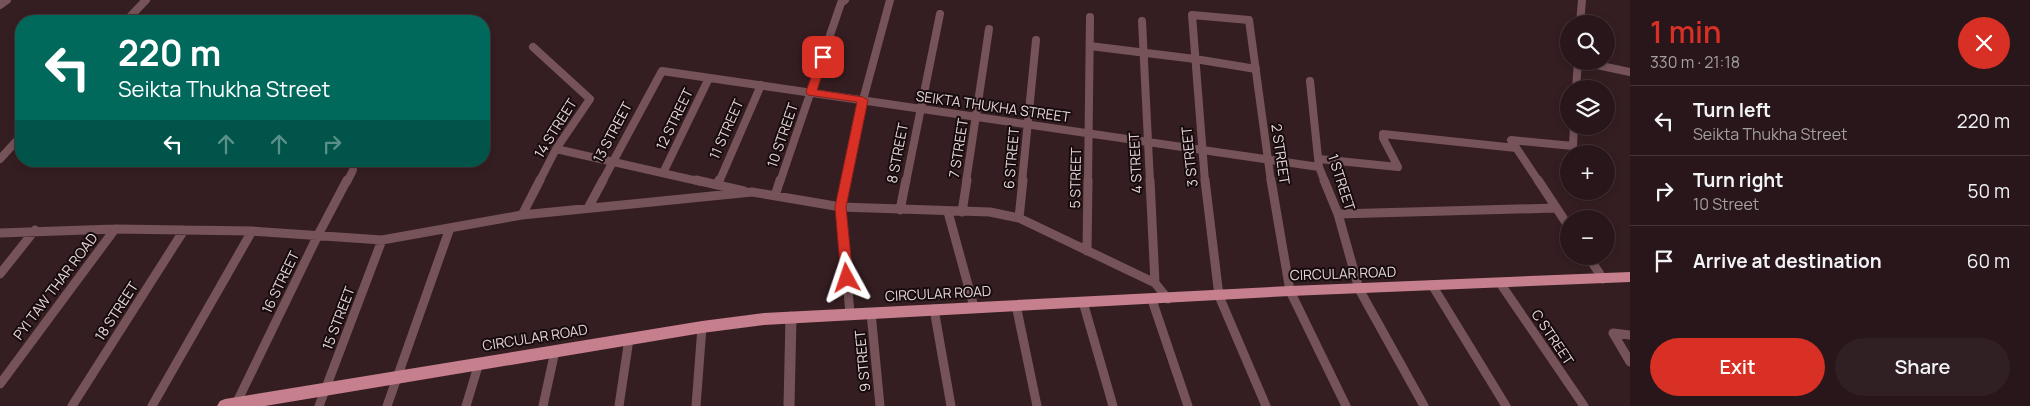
<!DOCTYPE html>
<html lang="en">
<head>
<meta charset="utf-8">
<style>
  body { margin:0; font-family:Manrope,sans-serif; background:#301f23; color:#f1f3f6; height:100vh; display:flex; flex-direction:column; font-size:19px; white-space:nowrap }
  * { box-sizing:border-box; margin:0 }
  p { font-size:16px; color:#a59fa2 }
  .icon { flex:none; width:28px; height:28px; fill:none; stroke:currentColor; stroke-width:2; stroke-linecap:round; stroke-linejoin:round }
  .map { position:relative; flex:1; overflow:hidden }
  .drawer { display:flex; flex-direction:column; background:#28161a; width:400px }
  .drawer>* { flex:none }
  .hud { position:absolute; left:15px; top:15px; width:475px; height:152px; border-radius:20px; box-shadow:0 2px 8px #0003,0 0 0 1px #443539; background:#00695c; color:#fff; overflow:hidden }
  .tools { position:absolute; left:1560px; top:15px; display:grid; gap:10px }
  .tools a { display:grid; place-items:center; width:55px; height:55px; border-radius:50%; background:#28161a; box-shadow:0 2px 8px #0003,0 0 0 1px #443539; font-size:25px }
  .pin { position:absolute; display:grid; place-items:center; width:42px; height:42px; color:#fff; margin:-21px; border-radius:10px; box-shadow:0 2px 8px #0006 }
  .me { position:absolute; width:55px; margin:-28px; rotate:355deg; stroke-linejoin:round; filter:drop-shadow(0 0 4px #0008) }
  .turn { display:flex; align-items:center; gap:18px; height:105px; padding:0 20px; font-size:22px }
  .turn .icon { width:65px; height:65px; stroke-width:2.5 }
  .turn b { display:block; font-size:35px; line-height:42px }
  .lanes { display:flex; align-items:center; height:48px; padding:0 20px; background:#0003; justify-content:center; gap:25px; direction:ltr }
  .lanes .off { opacity:.35 }
  .round { display:grid; place-items:center; flex:none; width:52px; height:52px; border-radius:26px; background:#301f23 }
  .head { display:flex; align-items:center; justify-content:space-between; height:85px; padding:0 20px }
  h1 { font-size:30px; font-weight:600; line-height:38px; color:#d93025 }
  .button { display:flex; gap:10px; margin-top:auto; padding:10px 20px }
  .button a { flex:1; height:58px; border-radius:30px; background:#d93025; color:#fff; font-size:20px; font-weight:600; line-height:58px; text-align:center }
  .button a+a { background:#301f23; color:#f1f3f6 }
  ul { padding:0; list-style:none }
  li { display:flex; align-items:center; gap:15px; height:70px; padding:0 20px; border-top:1px solid #443539 }
  li div { flex:1 }
  li b { display:block; font-size:19px }
  li em { font-style:normal }
  main { display:flex; flex:1; min-height:0 }
  .map>svg:first-child { display:block }
  .lines { fill:none; stroke-linecap:round; stroke-linejoin:round }
  .minor-far1 { stroke:#765359; stroke-width:8 }
  .minor { stroke:#765359; stroke-width:9 }
  .tertiary { stroke:#765359; stroke-width:11 }
  .primary { fill:#c67f8d; fill-rule:evenodd }
  .route { fill:#d93025; stroke:#8d1f18 }
  .labels { text-anchor:middle; dominant-baseline:central; stroke-width:4; stroke-linejoin:round; paint-order:stroke }
  .street-label { font-size:14px; fill:#e7d6d9; stroke:#160b0d }
</style>
</head>
<body>
<main>
<div class="map">
<svg width="1630" height="406" viewBox="0 0 1630 406">
  <rect width="100%" height="100%" fill="#351e22"/>
  <g class="lines">
    <path class="minor-far1" d="M0,5L7,0
      M126,21L146,0
      M1142,21L1150,182
      M1580,24L1582,0
      M1090,46L1195,59L1256,69
      M533,47L590,99L556,149L539,182
      M1578,61L1630,72
      M1310,81L1319,167L1325,182
      M1576,89L1578,61
      M556,149L702,182
      M0,159L21,136
      M1319,159L1398,167L1383,138V134L1516,148
      M663,173L709,78
      M347,182L353,170
      M602,182L662,71L1319,167
      M719,182L761,85
      M780,182L841,3L845,0
      M846,182L863,100L890,0
      M906,182L940,14
      M966,182L989,29
      M1022,182L1036,40
      M1088,182L1090,17
      M1205,182L1192,15L1249,20L1271,182
      M1539,182L1511,140L1573,146L1574,126"/>
    <path class="minor" d="M696,180L744,191
      M846,180L841,207L850,314
      M1150,180L1155,283L1168,299
      M1205,180L1219,296L1266,406
      M1271,180L1290,291L1346,406
      M1324,180L1338,214L1359,289L1424,406
      M1538,180L1569,227
      M717,185L719,180
      M775,196L780,180
      M588,208L603,180
      M900,210L906,180
      M948,212L974,307
      M962,212L967,180
      M1338,214L1556,208
      M522,215L540,180
      M1019,218L1023,180
      M0,233L115,229L252,231L382,240L522,215L752,192L841,207L990,212L1019,218L1155,283
      M1087,251L1088,180
      M1588,256L1603,279
      M0,274L35,230
      M1500,283L1584,406
      M1432,285L1506,406
      M1152,300L1188,406
      M1083,302L1113,406
      M1016,305L1037,406
      M934,309L951,406
      M871,313L880,406
      M1630,335L1613,333L1630,362
      M0,384L115,229
      M72,406L184,230
      M152,406L252,231
      M235,406L318,235L347,180
      M319,406L382,240
      M387,406L450,228
      M466,406L479,363
      M543,406L555,351
      M619,406L629,339
      M696,406L702,327"/>
    <path class="tertiary" d="M789,406L791,317"/>
    <path class="primary" d="M1630,272V282L1290,296L764,325L702,333L265,406H217L220,401L225,399L702,321L764,313L1290,286Z"/>
  </g>
  <path class="route" d="M823,54L828,57L817,90L863,97L868,100L846,207L853,278L851,281H842L841,278L835,207L857,102L808,95L806,92L818,57Z"/>
  <g class="labels">
    <g class="street-label">
      <text transform="translate(993 106) rotate(8)">SEIKTA THUKHA STREET</text>
      <text transform="translate(674 119) rotate(-64)">12 STREET</text>
      <text transform="translate(555 128) rotate(-58)">14 STREET</text>
      <text transform="translate(726 129) rotate(-66)">11 STREET</text>
      <text transform="translate(612 132) rotate(-62)">13 STREET</text>
      <text transform="translate(782 135) rotate(-71)">10 STREET</text>
      <text transform="translate(958 148) rotate(-81)">7 STREET</text>
      <text transform="translate(897 153) rotate(-79)">8 STREET</text>
      <text transform="translate(1281 154) rotate(82)">2 STREET</text>
      <text transform="translate(1189 157) rotate(-96)">3 STREET</text>
      <text transform="translate(1011 158) rotate(-85)">6 STREET</text>
      <text transform="translate(1135 163) rotate(-93)">4 STREET</text>
      <text transform="translate(1075 178) rotate(-89)">5 STREET</text>
      <text transform="translate(1342 182) rotate(72)">1 STREET</text>
      <text transform="translate(1343 273) rotate(-2)">CIRCULAR ROAD</text>
      <text transform="translate(280 282) rotate(-64)">16 STREET</text>
      <text transform="translate(55 286) rotate(-53)">PYI TAW THAR ROAD</text>
      <text transform="translate(938 293) rotate(-3)">CIRCULAR ROAD</text>
      <text transform="translate(116 311) rotate(-57)">18 STREET</text>
      <text transform="translate(338 318) rotate(-69)">15 STREET</text>
      <text transform="translate(535 337) rotate(-9)">CIRCULAR ROAD</text>
      <text transform="translate(1553 337) rotate(56)">C STREET</text>
      <text transform="translate(862 361) rotate(-95)">9 STREET</text>
    </g>
  </g>
</svg>
<div class="tools">
<a><svg class="icon" aria-label="search" viewBox="0 0 24 24"><circle cx="10" cy="10" r="6"/><path d="M15 15l6 6"/></svg></a>
<a><svg class="icon" aria-label="layers" viewBox="0 0 24 24"><path d="M12 4l9 5-9 5-9-5zM3 14l9 5 9-5"/></svg></a>
<a>+</a>
<a>−</a>
</div>
<div class="pin" style="left:823px;top:57px;background:#d93025"><svg class="icon" aria-label="arrive" viewBox="0 0 24 24"><path d="M6 21V4h12l-3 4 3 4H6"/></svg></div>
<svg class="me" style="left:847px;top:278px" viewBox="-20 -20 40 40"><path d="M0-17L14 15 0 8-14 15z" fill="#d93025" stroke="#fff" stroke-width="4"/></svg>
<div class="hud">
<div class="turn"><svg class="icon" aria-label="left" viewBox="0 0 24 24"><path d="M17 20v-9H6M10 6l-5 5 5 5"/></svg><div><b>220 m</b>Seikta Thukha Street</div></div>
<div class="lanes"><svg class="icon" aria-label="left" viewBox="0 0 24 24"><path d="M17 20v-9H6M10 6l-5 5 5 5"/></svg><svg class="icon off" aria-label="ahead" viewBox="0 0 24 24"><path d="M12 20V5M6 11l6-6 6 6"/></svg><svg class="icon off" aria-label="ahead" viewBox="0 0 24 24"><path d="M12 20V5M6 11l6-6 6 6"/></svg><svg class="icon off" aria-label="right" viewBox="0 0 24 24"><path d="M7 20v-9h11M14 6l5 5-5 5"/></svg></div>
</div>
</div>
<section class="drawer">
<div class="head"><div><h1>1 min</h1><p>330 m · 21:18</p></div><a class="round" style="background:#d93025;color:#fff"><svg class="icon" aria-label="close" viewBox="0 0 24 24"><path d="M6 6l12 12M18 6L6 18"/></svg></a></div>
<ul>
<li><svg class="icon" aria-label="left" viewBox="0 0 24 24"><path d="M17 20v-9H6M10 6l-5 5 5 5"/></svg><div><b>Turn left</b><p>Seikta Thukha Street</p></div><em>220 m</em></li>
<li><svg class="icon" aria-label="right" viewBox="0 0 24 24"><path d="M7 20v-9h11M14 6l5 5-5 5"/></svg><div><b>Turn right</b><p>10 Street</p></div><em>50 m</em></li>
<li><svg class="icon" aria-label="arrive" viewBox="0 0 24 24"><path d="M6 21V4h12l-3 4 3 4H6"/></svg><div><b>Arrive at destination</b></div><em>60 m</em></li>
</ul>
<div class="button"><a>Exit</a><a>Share</a></div>
</section>
</main>
</body>
</html>
